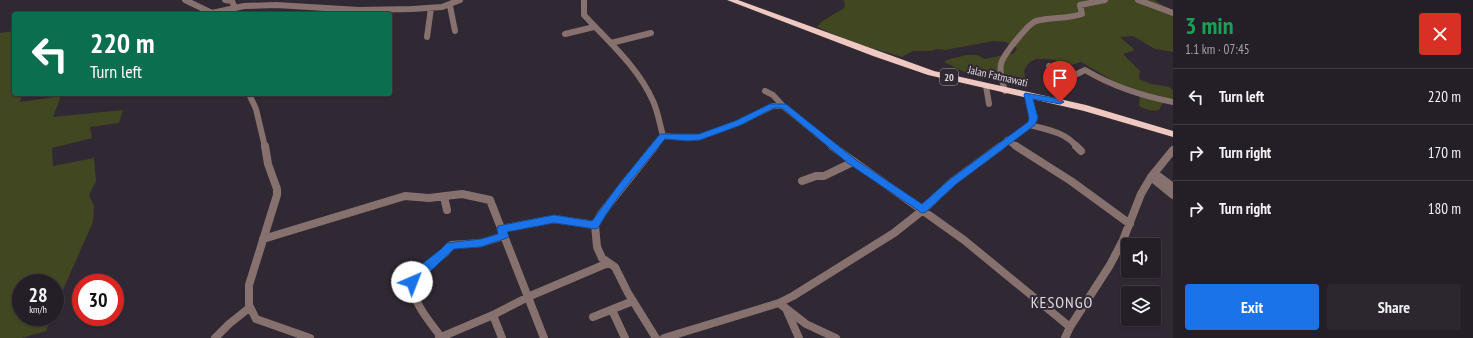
<!DOCTYPE html>
<html lang="en">
<head>
<meta charset="utf-8">
<style>
  body { margin:0; font-family:"PT Sans Narrow",sans-serif; background:#2c272e; color:#f1f3f6; height:100vh; display:flex; flex-direction:column; font-size:15px; white-space:nowrap }
  * { box-sizing:border-box; margin:0 }
  p { font-size:13px; color:#a3a2a7 }
  .icon { flex:none; width:22px; height:22px; fill:none; stroke:currentColor; stroke-width:2; stroke-linecap:round; stroke-linejoin:round }
  .map { position:relative; flex:1; overflow:hidden }
  .details { display:flex; flex-direction:column; background:#241e26; width:300px }
  .details>* { flex:none }
  .top-card { position:absolute; left:12px; top:12px; width:380px; height:84px; border-radius:4px; box-shadow:0 1px 3px #0004,0 0 0 1px #413c43; background:#0b6e4f; color:#fff; overflow:hidden }
  .tools { position:absolute; left:1121px; top:238px; display:grid; gap:8px }
  .tools a { display:grid; place-items:center; width:40px; height:40px; border-radius:4px; background:#241e26; box-shadow:0 1px 3px #0004,0 0 0 1px #413c43; font-size:20px }
  .speed { position:absolute; left:12px; top:274px; display:flex; gap:8px; font-size:20px; font-weight:700; text-align:center }
  .speed>* { display:grid; place-content:center; width:52px; height:52px; border-radius:50%; background:#241e26; box-shadow:0 1px 3px #0004,0 0 0 1px #413c43; line-height:1 }
  .speed small { font-size:10px; font-weight:400 }
  .speed .limit { border:6px solid #d22; background:#fff; color:#111 }
  .pin { position:absolute; display:grid; place-items:center; width:34px; height:34px; color:#fff; margin:-41px -17px; border-radius:50% 50% 50% 0; rotate:-45deg; box-shadow:0 0 4px #0007 }
  .pin .icon { rotate:45deg }
  .me { position:absolute; width:44px; margin:-22px; rotate:44deg; stroke-linejoin:round; filter:drop-shadow(0 0 3px #0008) }
  .turn { display:flex; align-items:center; gap:14px; height:84px; padding:0 12px; font-size:18px }
  .turn .icon { width:52px; height:52px; stroke-width:2.5 }
  .turn b { display:block; font-size:28px; line-height:34px }
  .round { display:grid; place-items:center; flex:none; width:42px; height:42px; border-radius:4px; background:#2c272e }
  .headline { display:flex; align-items:center; justify-content:space-between; height:68px; padding:0 12px }
  h1 { font-size:24px; font-weight:700; line-height:30px; color:#1e9e55 }
  .primary-button { display:flex; gap:8px; margin-top:auto; padding:8px 12px }
  .primary-button a { flex:1; height:46px; border-radius:4px; background:#1a73e8; color:#fff; font-size:16px; font-weight:700; line-height:46px; text-align:center }
  .primary-button a+a { background:#2c272e; color:#f1f3f6 }
  ul { padding:0; list-style:none }
  li { display:flex; align-items:center; gap:12px; height:56px; padding:0 12px; border-top:1px solid #413c43 }
  li div { flex:1 }
  li b { display:block; font-size:15px }
  li em { font-style:normal }
  main { display:flex; flex:1; min-height:0 }
  .map>svg:first-child { display:block }
  .green { fill:#414721 }
  .lines { fill:none; stroke-linecap:round; stroke-linejoin:round }
  .minor-far1 { stroke:#87716e; stroke-width:6 }
  .minor { stroke:#87716e; stroke-width:8 }
  .trunk { fill:#eec8c1; fill-rule:evenodd }
  .route { fill:#1a73e8; stroke:#114b97 }
  .labels { text-anchor:middle; dominant-baseline:central; stroke-width:4; stroke-linejoin:round; paint-order:stroke }
  .shield { fill:#302833; stroke:#aba5ad; stroke-width:1 }
  .shield-label { font-size:10px; font-weight:bold; fill:#e0dae1 }
  .street-label { font-size:11px; fill:#e0dae1; stroke:#302833 }
  .near-quarter-label { font-size:16px; letter-spacing:1px; fill:#e0dae1; stroke:#302833 }
</style>
</head>
<body>
<main>
<div class="map">
<svg width="1173" height="338" viewBox="0 0 1173 338">
  <rect width="100%" height="100%" fill="#302833"/>
  <path class="green" d="M843,0H1154L1173,11V52L1155,49L1133,36L1120,37L1134,49L1133,51L1123,54L1140,71L1139,79L1151,84L1169,87L1173,90V98L1171,101L1162,104L1159,110C1152,112 1145,109 1139,106L1140,94L1120,85L1081,62L1065,67L1076,77L1069,82L1057,73L1056,60C1041,59 1031,55 1024,71L1026,80L1024,82L1007,80L1004,75L993,73L971,75L944,62L947,60L966,55H977L985,59L1014,53L1017,48L1006,42L993,41L945,50L937,49L931,51H913L902,57L854,43L817,27L821,22L844,8L845,3Z
    M14,31V94H22L20,102L61,96L53,117L123,110L119,123L90,127L92,138L52,148L53,166L94,158L96,181L89,195L94,206L93,222L55,308V283H21V317H51L46,331L22,338H0V33Z"/>
  <g class="lines">
    <path class="minor-far1" d="M185,0L212,13L244,6L276,5L359,10L412,9L442,7L460,0
      M225,0L232,1L234,6
      M584,0V15C608,41 638,67 653,101C658,112 660,125 663,136
      M1138,0L1173,13
      M450,6L455,31
      M565,34L594,27
      M427,37L431,8
      M611,43L651,33
      M1049,66L1068,85L1057,88L1060,102
      M1060,77L1073,76L1085,70C1112,86 1142,96 1173,102
      M986,86L989,104
      M765,91L773,95L783,106
      M1005,91C1003,83 999,72 1001,64C1003,55 1028,24 1036,21C1051,17 1067,19 1082,14L1080,5L1105,0
      M249,94L256,109L265,147
      M1030,125C1048,130 1065,132 1077,147
      M663,136L688,138L700,137L738,123L773,106H783L833,147
      M1007,140L1017,147
      M654,147L663,136
      M1000,147L1032,123L1033,118L1028,95"/>
    <path class="minor" d="M265,146L268,164L277,189V195L249,285V305L256,319L310,338
      M655,146L601,214L595,225L597,247L602,258L615,267L628,293L656,338
      M832,146L964,240L1070,327
      M1016,146L1071,181L1130,224
      M1076,146L1081,151
      M1154,173L1173,187
      M1151,177L1173,195
      M802,181L816,176H824L853,162
      M444,197L447,210
      M501,229L554,219L595,225
      M263,239L405,196L429,198L462,194L490,200L544,338
      M779,303L806,324L836,338
      M612,310L625,338
      M787,311L799,338
      M493,315L502,338
      M593,317L633,301
      M441,337C430,322 412,302 412,282L435,259L445,253L451,245L481,243L504,236
      M215,338L229,324L249,308
      M439,338L493,315L530,296L608,263
      M664,338L779,303L793,296L894,233L923,210L952,182L1001,146
      M1065,338L1070,327L1110,265L1123,240L1141,194L1151,177L1173,150"/>
    <path class="trunk" d="M727,0H738L934,71L1086,105L1173,131V137L1084,111L928,75L873,56Z"/>
  </g>
  <path class="route" d="M1025,93L1060,99L1064,102L1060,104L1033,99L1038,118L1035,125L955,185L926,212L922,213L849,164L782,108H774L741,125L700,140L688,141L665,139C642,168 616,196 598,228L595,229L554,223L507,232L509,236L507,238L481,247L454,249L416,285L412,286L408,285L407,282C415,265 436,256 447,243L481,239L498,234L497,229L498,226L554,215L592,221L620,183L660,134H699L735,121L770,104H786L856,160L922,204L949,180L1028,122L1029,118L1024,95Z"/>
  <g class="labels">
    <rect class="shield" x="940" y="69" width="18" height="16" rx="3"/>
    <g class="shield-label">
      <text x="949" y="77">20</text>
    </g>
    <g class="street-label">
      <text transform="translate(998 76) rotate(13)">Jalan Fatmawati</text>
    </g>
    <g class="near-quarter-label">
      <text x="1062" y="302">KESONGO</text>
    </g>
  </g>
</svg>
<div class="tools">
<a><svg class="icon" aria-label="sound" viewBox="0 0 24 24"><path d="M4 9h4l5-4v14l-5-4H4zM17 9q2 3 0 6"/></svg></a>
<a><svg class="icon" aria-label="layers" viewBox="0 0 24 24"><path d="M12 4l9 5-9 5-9-5zM3 14l9 5 9-5"/></svg></a>
</div>
<div class="speed"><div>28<small>km/h</small></div><div class="limit">30</div></div>
<div class="pin" style="left:1060px;top:102px;background:#d93025"><svg class="icon" aria-label="arrive" viewBox="0 0 24 24"><path d="M6 21V4h12l-3 4 3 4H6"/></svg></div>
<svg class="me" style="left:412px;top:282px" viewBox="-20 -20 40 40"><circle r="19" fill="#fff"/><path d="M0-13L10 11 0 6-10 11z" fill="#1a73e8"/></svg>
<div class="top-card">
<div class="turn"><svg class="icon" aria-label="left" viewBox="0 0 24 24"><path d="M17 20v-9H6M10 6l-5 5 5 5"/></svg><div><b>220 m</b>Turn left</div></div>
</div>
</div>
<section class="details">
<div class="headline"><div><h1>3 min</h1><p>1.1 km · 07:45</p></div><a class="round" style="background:#d93025;color:#fff"><svg class="icon" aria-label="close" viewBox="0 0 24 24"><path d="M6 6l12 12M18 6L6 18"/></svg></a></div>
<ul>
<li><svg class="icon" aria-label="left" viewBox="0 0 24 24"><path d="M17 20v-9H6M10 6l-5 5 5 5"/></svg><div><b>Turn left</b></div><em>220 m</em></li>
<li><svg class="icon" aria-label="right" viewBox="0 0 24 24"><path d="M7 20v-9h11M14 6l5 5-5 5"/></svg><div><b>Turn right</b></div><em>170 m</em></li>
<li><svg class="icon" aria-label="right" viewBox="0 0 24 24"><path d="M7 20v-9h11M14 6l5 5-5 5"/></svg><div><b>Turn right</b></div><em>180 m</em></li>
</ul>
<div class="primary-button"><a>Exit</a><a>Share</a></div>
</section>
</main>
</body>
</html>
